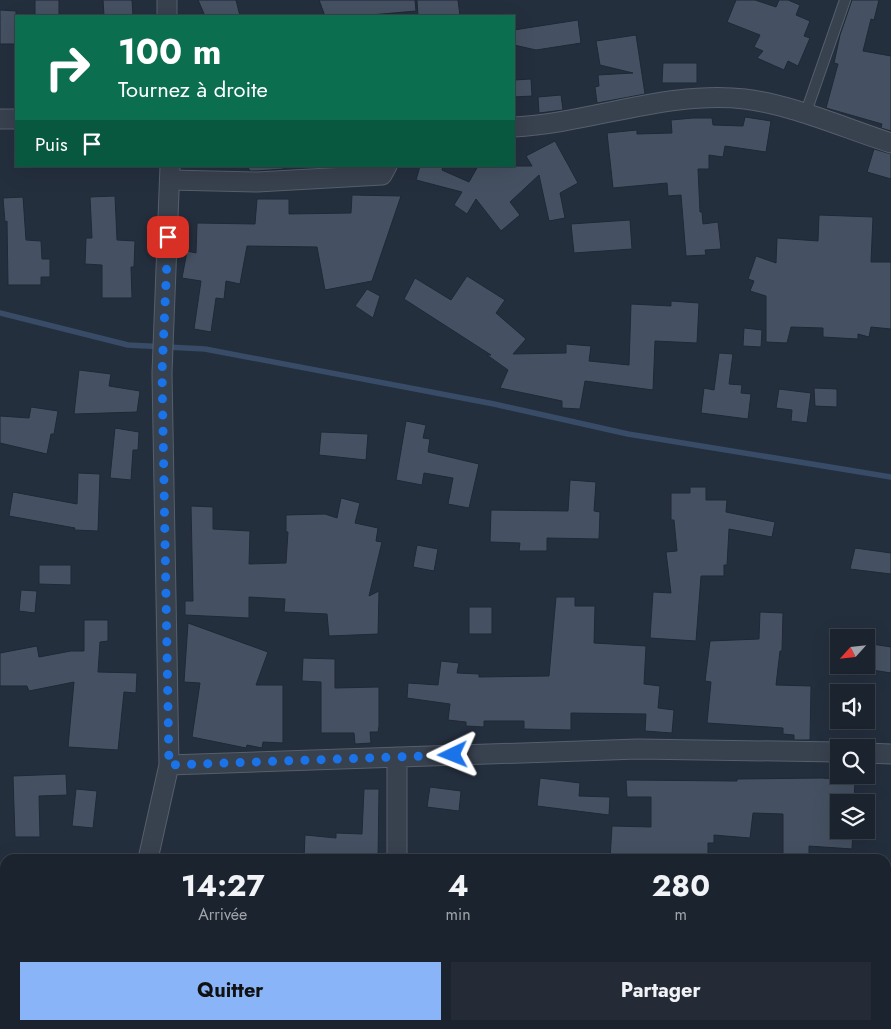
<!DOCTYPE html>
<html lang="fr">
<head>
<meta charset="utf-8">
<style>
  body { margin:0; font-family:Jost,sans-serif; background:#242b36; color:#f1f3f6; height:100vh; display:flex; flex-direction:column; font-size:19px; white-space:nowrap }
  * { box-sizing:border-box; margin:0 }
  p { font-size:16px; color:#a0a4aa }
  .icon { flex:none; width:28px; height:28px; fill:none; stroke:currentColor; stroke-width:2; stroke-linecap:round; stroke-linejoin:round }
  .map { position:relative; flex:1; overflow:hidden }
  .drawer { position:absolute; left:0px; top:854px; width:891px; height:176px; display:flex; flex-direction:column; background:#1b232e; border-radius:15px 15px 0 0; box-shadow:0 5px 20px #0002,0 0 0 1px #39404a }
  .drawer>* { flex:none }
  .banner { position:absolute; left:15px; top:15px; width:500px; height:152px; border-radius:0px; box-shadow:0 5px 20px #0002,0 0 0 1px #39404a; background:#0b6e4f; color:#fff; overflow:hidden }
  .needle { width:32px; rotate:243deg }
  .controls { position:absolute; left:830px; top:629px; display:grid; gap:10px }
  .controls a { display:grid; place-items:center; width:45px; height:45px; border-radius:0px; background:#1b232e; box-shadow:0 5px 20px #0002,0 0 0 1px #39404a; font-size:25px }
  .pin { position:absolute; display:grid; place-items:center; width:42px; height:42px; color:#fff; margin:-21px; border-radius:10px; box-shadow:0 2px 8px #0006 }
  .me { position:absolute; width:55px; margin:-28px; rotate:268deg; stroke-linejoin:round; filter:drop-shadow(0 0 4px #0008) }
  .turn { display:flex; align-items:center; gap:18px; height:105px; padding:0 20px; font-size:22px }
  .turn .icon { width:65px; height:65px; stroke-width:2.5 }
  .turn b { display:block; font-size:35px; line-height:42px }
  .then { display:flex; align-items:center; height:48px; padding:0 20px; background:#0003; gap:10px; font-size:19px }
  .eta { display:flex; justify-content:space-evenly; align-items:center; height:85px; text-align:center }
  .eta b { font-size:30px; font-weight:700; line-height:35px }
  .primary-button { display:flex; gap:10px; margin-top:auto; padding:10px 20px }
  .primary-button a { flex:1; height:58px; border-radius:0px; background:#8ab4f8; color:#111; font-size:20px; font-weight:700; line-height:58px; text-align:center }
  .primary-button a+a { background:#242b36; color:#f1f3f6 }
  .map>svg:first-child { display:block }
  .lines { fill:none; stroke-linecap:round; stroke-linejoin:round }
  .stream { stroke:#394c67; stroke-width:5.5 }
  .building { fill:#455162; stroke:#1f2835 }
  .lane-casing { stroke:#565f6c; stroke-width:12 }
  .street-casing { stroke:#565f6c; stroke-width:21 }
  .lane { stroke:#38414e; stroke-width:10 }
  .street { stroke:#38414e; stroke-width:19 }
  .route { stroke:#1a73e8; stroke-width:9; stroke-dasharray:0 16.2 }
</style>
</head>
<body>
<div class="map">
<svg width="891" height="1029" viewBox="0 0 891 1029">
  <rect width="100%" height="100%" fill="#242f3e"/>
  <g class="lines">
    <path class="stream" d="M0,313L128,345L205,349L494,404L628,434L891,477"/>
  </g>
  <path class="building" d="M35,0H59V16H35Z
    M103,0H132L133,16H104Z
    M198,0H236L240,16H205Z
    M319,0H415L416,11L359,16H325Z
    M417,0H458L460,16H418Z
    M736,0H755L776,7L779,0H788L800,5L796,15L810,21L804,36L810,38L798,66L788,61L784,70L757,58L763,51L754,47L760,35L727,22Z
    M852,0H879L874,20L871,19L863,51L891,56V131L881,128L882,124L826,108L838,64L834,63L840,35Z
    M0,10L16,11V44H0Z
    M578,20L581,43L536,50L514,45V30Z
    M636,35L645,94L597,103L595,87L599,86L598,75L633,73L600,65L596,41Z
    M663,63H697V83H662Z
    M531,79L532,96L514,97V80Z
    M561,95L563,110L539,113L538,97Z
    M745,117L771,121L766,152L725,146L723,157L709,155V169H698L700,212H702L703,224L718,222L721,249L705,250L706,255L686,256L681,195L668,196L667,183L613,188L607,133L637,130V134L672,133L671,120L693,118H712L713,125L743,126Z
    M555,141L578,183L560,193L565,218L549,221L539,175L510,202L520,215L501,231L476,199L467,214L454,205L462,192L416,180L420,166H443L442,170L469,182L478,166H532L526,156Z
    M874,149L891,154V179L867,172Z
    M247,166H288L283,169L257,171H250Z
    M352,195L401,196L372,281L325,290L317,247L247,246L240,284L226,281L224,299L216,298L211,332L194,329L201,281L182,278L187,251L196,253L197,223L255,224L257,199H289V214L351,213Z
    M115,196L117,240L135,241L134,267H131L132,298H102V265L85,264L86,238H92L90,197Z
    M23,197L26,240L41,241L42,259H50V277H41V285H8L7,221L5,222L3,198Z
    M819,215L873,217L871,262H891V329L871,327L869,337L858,334V339L823,337V328L791,327L787,343L766,342V296L750,291L754,281L748,279L756,256L776,263L777,238L818,241Z
    M630,220L632,249L574,253L571,224Z
    M467,276L505,300L496,313L526,339L513,354L566,353V344L591,346L589,361L629,365L631,304L671,306V301L699,303L697,343L655,341L653,390L585,381L580,409L562,408V401L500,388L508,370L487,355H491L404,299L415,278L451,300Z
    M367,289L380,296L373,318L355,306Z
    M744,328L762,330L761,347L743,346Z
    M719,353L733,354L729,384L742,385L741,393L751,394L748,419L701,413L704,388L714,390Z
    M79,370L111,374L109,386L140,391L137,412L74,414Z
    M814,388L837,389V407L815,406Z
    M779,389L811,393L807,423L791,421L792,410L776,408Z
    M31,407L58,411L54,434H51L47,454L0,443V416L29,418Z
    M406,421L426,425L423,438L430,439L428,452L479,464L469,508L448,504L453,478L424,473L422,485L396,480Z
    M115,428L139,432L138,450H133L131,480L110,478Z
    M321,432L368,434L366,460L319,455Z
    M78,473L100,474L98,531L74,530L75,528L9,516L13,492L77,504Z
    M570,480L596,482L594,511L600,512L599,539L547,538V551H519L520,543L490,542L491,510L568,511Z
    M690,487H706V500H727L726,512L775,522L772,537L729,529L727,565H724V576H701L696,641L650,638L653,592L671,593L666,552L677,551L674,520H671V493H690Z
    M341,498L360,503L355,523L378,528L376,541L382,542L369,596L379,591L378,634L329,636L327,614L284,612L285,599L249,597V618L185,615V601H193L191,506L213,507V529L250,531L249,564L286,563L288,532H286V515L325,514L337,518Z
    M417,545L438,549L434,571L413,567Z
    M855,548L891,553V574L850,569Z
    M39,565H71V585L39,584Z
    M21,590L37,591L35,613L19,611Z
    M556,597H575V606H595L594,643L646,646L644,684L660,686L658,708L674,710L672,733L645,731L646,714L571,713V730L524,729V721H484V727L466,726V722L448,720L450,704L407,698L408,683L438,685L441,661L459,663L457,673L479,674V677L549,676Z
    M469,607H492V634H469Z
    M760,612L783,613L782,651H780L776,685L811,686L810,740H794V735L783,734V728L707,723L711,682L705,681L710,641L759,639Z
    M84,620H108V641L100,642L98,672L137,673L136,693L124,692L118,750L68,747L74,682L29,691L27,686H0V653L37,646L39,657L71,651H84Z
    M188,623L268,652L256,685H283V743L263,742L262,748L247,745L246,748L192,737L200,683L184,682Z
    M866,643L891,647V673L866,669Z
    M303,658L335,659V688L379,687V726L378,732H370L371,743L355,744L354,733H321V682L302,681Z
    M66,774L67,795L39,796L40,837H15L13,776Z
    M540,778L580,783L579,796L610,797L609,815L537,806Z
    M822,778L855,780L854,802H839V830H853L852,849L809,846V859H783V814L753,813L750,838L714,835V843H708V859H610L612,826L651,827V797H627L626,780L737,781V779Z
    M430,787L461,791L459,811L427,807Z
    M76,789L97,791L93,828L72,826Z
    M364,789H379L378,859H304L305,835L336,838V833L362,834Z"/>
  <g class="lines">
    <g class="lane-casing">
      <path id="lane" d="M805,115L845,0"/>
    </g>
    <g class="street-casing">
      <path id="street" d="M167,0V16
        M0,119H16
        M514,127C590,123 668,90 745,99C793,105 844,128 891,143
        M170,166L162,373L169,765L638,749L839,752
        M170,180L257,182L382,175L387,166
        M866,753L891,754
        M397,757V859
        M148,859L169,765
        M142,1025L143,1029
        M397,1029V1025"/>
    </g>
    <use href="#lane" class="lane"/>
    <use href="#street" class="street"/>
  </g>
  <g class="lines">
    <path class="route" d="M168,237L162,373L169,765L453,755"/>
  </g>
</svg>
<div class="controls">
<a><svg class="needle" viewBox="-14 -14 28 28"><path d="M0-13l5 13h-10z" fill="#e53935"/><path d="M0 13l5-13h-10z" fill="#a0a4aa"/></svg></a>
<a><svg class="icon" aria-label="sound" viewBox="0 0 24 24"><path d="M4 9h4l5-4v14l-5-4H4zM17 9q2 3 0 6"/></svg></a>
<a><svg class="icon" aria-label="search" viewBox="0 0 24 24"><circle cx="10" cy="10" r="6"/><path d="M15 15l6 6"/></svg></a>
<a><svg class="icon" aria-label="layers" viewBox="0 0 24 24"><path d="M12 4l9 5-9 5-9-5zM3 14l9 5 9-5"/></svg></a>
</div>
<div class="pin" style="left:168px;top:237px;background:#d93025"><svg class="icon" aria-label="arrive" viewBox="0 0 24 24"><path d="M6 21V4h12l-3 4 3 4H6"/></svg></div>
<svg class="me" style="left:453px;top:755px" viewBox="-20 -20 40 40"><path d="M0-17L14 15 0 8-14 15z" fill="#1a73e8" stroke="#fff" stroke-width="4"/></svg>
<div class="banner">
<div class="turn"><svg class="icon" aria-label="right" viewBox="0 0 24 24"><path d="M7 20v-9h11M14 6l5 5-5 5"/></svg><div><b>100 m</b>Tournez à droite</div></div>
<div class="then">Puis<svg class="icon" aria-label="arrive" viewBox="0 0 24 24"><path d="M6 21V4h12l-3 4 3 4H6"/></svg></div>
</div>
<section class="drawer">
<div class="eta">
<div><b>14:27</b><p>Arrivée</p></div>
<div><b>4</b><p>min</p></div>
<div><b>280</b><p>m</p></div>
</div>
<div class="primary-button"><a>Quitter</a><a>Partager</a></div>
</section>
</div>
</body>
</html>
